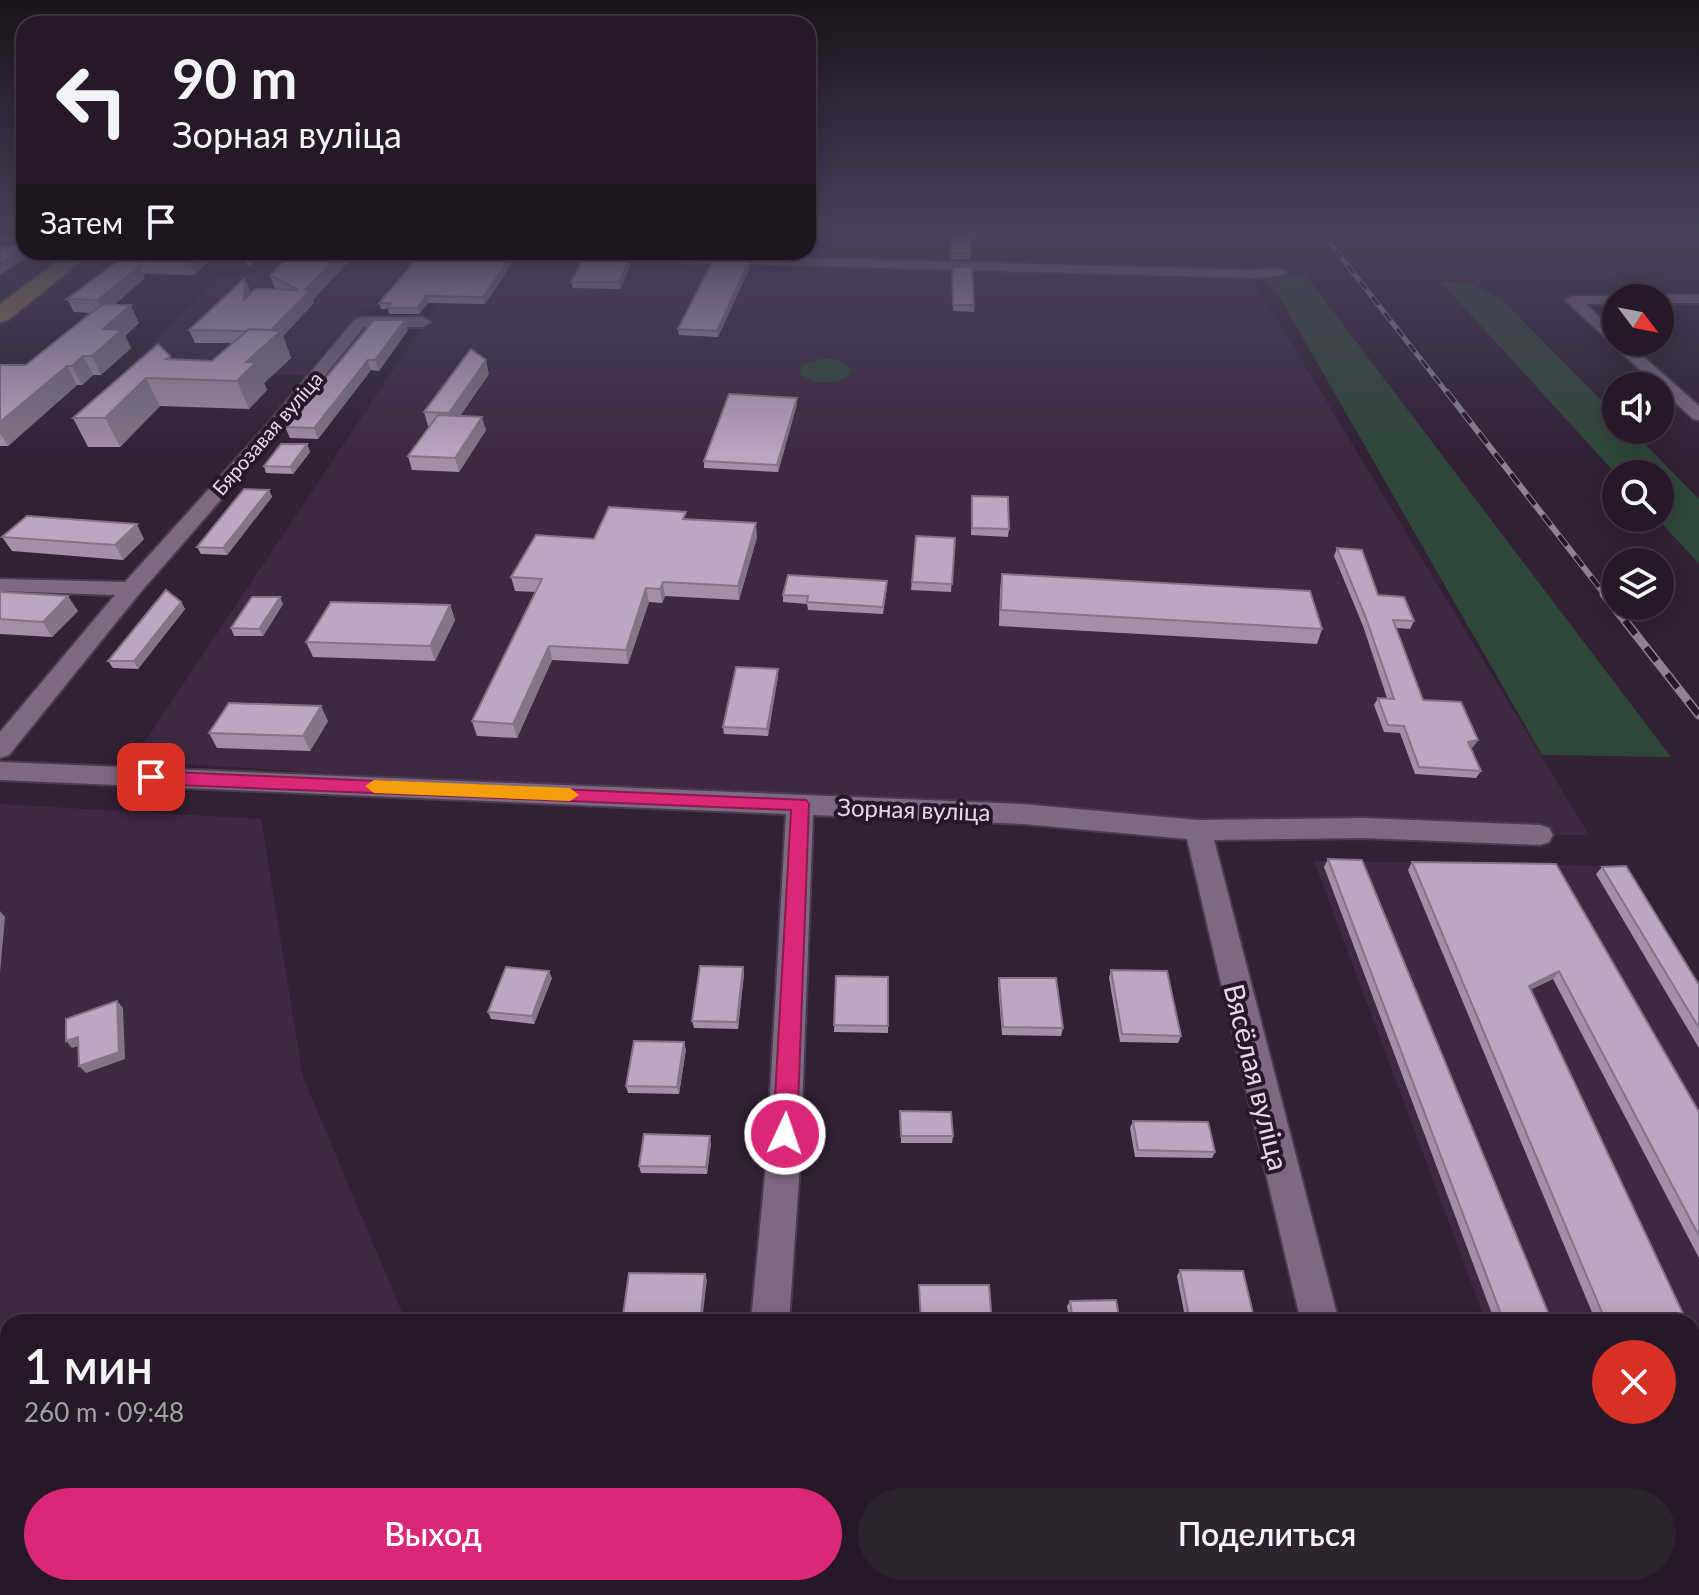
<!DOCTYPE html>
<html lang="ru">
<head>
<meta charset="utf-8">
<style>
  body { margin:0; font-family:Lato,sans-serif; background:#2e2130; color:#f1f3f6; height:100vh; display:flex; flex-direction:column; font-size:30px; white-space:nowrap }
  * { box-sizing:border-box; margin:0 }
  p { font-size:26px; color:#a4a0a8 }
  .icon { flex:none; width:44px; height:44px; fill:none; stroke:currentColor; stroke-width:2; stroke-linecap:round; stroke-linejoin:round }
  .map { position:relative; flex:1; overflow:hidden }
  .sheet { position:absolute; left:0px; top:1314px; width:1700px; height:282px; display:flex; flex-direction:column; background:#261828; border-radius:24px 24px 0 0; box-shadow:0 4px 20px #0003,0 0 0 2px #423745 }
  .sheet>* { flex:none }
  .hud { position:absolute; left:16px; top:16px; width:800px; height:244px; border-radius:24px; box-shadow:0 4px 20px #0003,0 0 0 2px #423745; background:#261828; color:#f1f3f6; overflow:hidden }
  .needle { width:52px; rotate:122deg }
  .buttons { position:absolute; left:1602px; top:284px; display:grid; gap:16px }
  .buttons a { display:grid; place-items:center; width:72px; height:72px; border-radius:50%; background:#261828; box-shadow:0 4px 20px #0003,0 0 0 2px #423745; font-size:40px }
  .pin { position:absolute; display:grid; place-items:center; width:68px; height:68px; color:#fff; margin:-34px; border-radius:16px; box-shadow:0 4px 12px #0006 }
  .me { position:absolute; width:88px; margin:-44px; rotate:3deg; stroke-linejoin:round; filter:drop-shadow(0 0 6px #0008) }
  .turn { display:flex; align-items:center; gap:28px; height:168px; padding:0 24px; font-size:36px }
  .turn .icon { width:104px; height:104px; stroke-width:2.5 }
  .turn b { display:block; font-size:56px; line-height:68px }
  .then { display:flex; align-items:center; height:76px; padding:0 24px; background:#0003; gap:16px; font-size:30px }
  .round { display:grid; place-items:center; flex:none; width:84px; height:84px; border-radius:42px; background:#2e2130 }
  .head { display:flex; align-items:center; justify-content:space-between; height:136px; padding:0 24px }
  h1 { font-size:48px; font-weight:600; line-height:60px }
  .button { display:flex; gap:16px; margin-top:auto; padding:16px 24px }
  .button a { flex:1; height:92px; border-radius:48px; background:#db2777; color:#fff; font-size:32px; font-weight:600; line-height:92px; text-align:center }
  .button a+a { background:#2e2130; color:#f1f3f6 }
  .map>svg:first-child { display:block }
  .built { fill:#3e2942 }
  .green { fill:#2f4739 }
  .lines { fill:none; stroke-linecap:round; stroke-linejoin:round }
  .street-casing { stroke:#4a3b4d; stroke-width:4 }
  .primary-casing { stroke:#4a3b4d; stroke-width:4 }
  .street { fill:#7e6982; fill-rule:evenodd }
  .primary { fill:#90774b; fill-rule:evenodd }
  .rail-far2-casing { stroke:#908293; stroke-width:5 }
  .rail-far1-casing { stroke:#908293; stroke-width:6 }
  .rail-casing { stroke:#908293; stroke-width:9 }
  .rail-far2 { stroke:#28172b; stroke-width:3; stroke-dasharray:10; stroke-linecap:butt }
  .rail-far1 { stroke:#28172b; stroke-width:4; stroke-dasharray:13; stroke-linecap:butt }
  .rail { stroke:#28172b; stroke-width:6; stroke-dasharray:17; stroke-linecap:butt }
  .wall { fill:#a38fa6 }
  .shaded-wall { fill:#847487 }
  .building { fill:#bda6c1; stroke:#847487; stroke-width:2 }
  .route { fill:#db2777; stroke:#8e194d; stroke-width:2 }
  .slow { fill:#f59e0b }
  .labels { text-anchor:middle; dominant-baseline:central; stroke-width:8; stroke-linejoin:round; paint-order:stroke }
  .far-street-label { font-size:20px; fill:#e3d8e5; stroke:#28172b }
  .street-label { font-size:24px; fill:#e3d8e5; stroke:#28172b }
  .near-street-label { font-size:28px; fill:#e3d8e5; stroke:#28172b }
</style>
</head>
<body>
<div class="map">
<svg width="1699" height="1595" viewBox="0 0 1699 1595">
  <rect width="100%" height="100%" fill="#322035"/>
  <path class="built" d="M281,257L414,262L322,353L305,375L126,370L218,278L255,273Z
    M466,261L1250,275L1589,835H1540L970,812L132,761Z
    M0,804L261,819L303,1077L406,1322H8V1588H518L521,1595H0Z
    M1314,861L1624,866L1699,988V1595H1587L1584,1588H1692V1322H1486Z"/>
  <path class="green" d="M1280,272L1307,277L1671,757L1542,755L1272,284L1255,274Z
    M1441,282L1468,283L1500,298L1616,415V430H1631L1699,499V564L1657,518H1660V474H1616Z
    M824,358L840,360L852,369L851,374C836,385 813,386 799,373L803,364Z"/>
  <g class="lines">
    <g class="street-casing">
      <path id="street" d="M257,252L665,254L1255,270L1280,268L1287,272L1280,276L1255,278L665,262L264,256Z
        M1660,295H1699V303H1660V298H1653Z
        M1616,296L1622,298H1616V304H1586L1616,332V342H1627L1699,406V420L1693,419L1565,300L1572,296Z
        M360,317H423L431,322L423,327H364L277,435L139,594L9,755L0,758V732L115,595L0,591V579L125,582L265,427L355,319Z
        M0,762L1023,804L1198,820L1363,818L1540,825L1549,828L1553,835L1549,842L1540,845L1363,838L1214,840L1339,1322H1301L1187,839L1023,824L813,815L800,1164L789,1322H751L766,1164L786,814L0,780Z
        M727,1588H771L770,1595H726Z
        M1368,1588H1412L1413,1595H1369Z"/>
    </g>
    <g class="primary-casing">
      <path id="primary" d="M70,252H93L8,320L0,322V304Z"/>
    </g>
    <use href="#street" class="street"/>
    <use href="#primary" class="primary"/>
    <g class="rail-far2-casing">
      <path id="rail-far2" d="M1323,234L1448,394"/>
    </g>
    <g class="rail-far1-casing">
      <path id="rail-far1" d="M1447,392L1606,596"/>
    </g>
    <g class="rail-casing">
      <path id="rail" d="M1604,594L1699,715"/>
    </g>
    <use href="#rail-far2" class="rail-far2"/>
    <use href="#rail-far1" class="rail-far1"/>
    <use href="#rail" class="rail"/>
  </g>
  <path class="wall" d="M0,234H24L34,252L0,275V246L20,247L22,241L0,240Z
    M950,234L971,253L970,259H951Z
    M130,252H252L251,268L237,253L228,261L216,255L194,275L143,274L145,278L114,305L139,323L125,336L131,348L101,375H93L82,385H77L8,446H0V365H26L91,313L74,312L67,299Z
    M294,252H347L350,260L313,300L314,303L283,336L291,358L264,383L267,390L249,409L160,406L120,447H88L73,418L170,356L171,360L212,361L232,343H195L189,330L250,290V294L279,290L274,287L270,275Z
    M721,252H757L756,253Z
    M511,257L512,263L485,304L428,303L419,314H389L388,309H381L379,303Z
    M749,261L750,267L718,337L679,335L678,329Z
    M631,264L620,289L573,288L571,282Z
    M952,267L974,305V312L953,311Z
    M374,320L408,330L379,371L371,370L318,439L290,438L285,427Z
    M489,374L460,416L486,430L459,472L412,470L408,456L430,426H428L424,412Z
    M797,404L778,472L704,468V461Z
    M307,444L310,452L293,474L266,473L264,466Z
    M269,490L272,497L227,555L201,554L197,547Z
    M972,496L1009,529L1008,537L971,535Z
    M687,519L757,537L739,600L665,596L662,603L649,602L628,664L552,660L517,738L477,736L472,721L536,592L515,591L511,577Z
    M916,536L955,538L951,592L911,590Z
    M2,537L144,539L123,560L12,551Z
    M1337,548L1378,595L1414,621L1410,629L1396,628L1423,700L1478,740L1473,747L1471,748L1481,771L1476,778L1415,774L1400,733L1384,732L1374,705L1378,698H1387L1363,626L1334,556Z
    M1002,574L1322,629L1317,644L999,626L1000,589Z
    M887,588L883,614L808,610L807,604L783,602V595Z
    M0,592L78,611L52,637L0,634Z
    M181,602L185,609L138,669L113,668L108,661Z
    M283,604L263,636H234L231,628Z
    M450,605L455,620L435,661L313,657L306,642Z
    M778,676L768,736L724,734L723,727Z
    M328,721L310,751L217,748L209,733Z
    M1328,859L1552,1322H1495L1324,867Z
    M1412,862L1556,864L1699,1112V1258L1553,979L1531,989L1687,1322H1596L1408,870Z
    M1602,867L1699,985V1048L1596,874Z
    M743,967L744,974L738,1029L694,1028L692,1021Z
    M1111,970L1181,1036L1178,1043L1120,1042L1109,978Z
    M836,976L888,1026V1033L834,1032Z
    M552,978L534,1024L491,1019L488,1012Z
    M999,978L1063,1028L1061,1036L1002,1035L998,985Z
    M686,1049L679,1094L628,1093L626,1086Z
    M900,1111L953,1136L952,1143H901Z
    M1133,1121L1215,1152L1212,1158L1135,1157L1130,1128Z
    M711,1143L707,1174L641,1173L639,1166Z
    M1180,1270L1255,1322H1186L1177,1276Z
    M1070,1301L1120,1322H1070L1067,1306Z
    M1692,1334L1699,1348V1477H1692Z
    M1595,1588H1660L1663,1595H1597Z"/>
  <path class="shaded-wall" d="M24,249V252H34L0,275V264Z
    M200,252H215L216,255L194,275L189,262Z
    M224,252H237V253L228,261Z
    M247,252H252L251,268L247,256Z
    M342,252H347L350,260L313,300L314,303L283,336L291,358L264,383L267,390L249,409L237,381L246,362L305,290Z
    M511,257L512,263L485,304L483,297Z
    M630,258L631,264L620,289L619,282Z
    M749,261L750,267L718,337L717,331Z
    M140,266L145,278L105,313L98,300Z
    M245,278L250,290L249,313L244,300Z
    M426,296L428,303L419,314L418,308Z
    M131,305L139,323L125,336L131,348L101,375L92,356L103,329Z
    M405,320L408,330L379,371L375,360Z
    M83,356L93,375L82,385L72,366Z
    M368,360L371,370L318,439L314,428Z
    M486,360L489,374L452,427L449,413Z
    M67,366L77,385L8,446L0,433V422Z
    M146,378L160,406L120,447L105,418Z
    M797,398V404L778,472L777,465Z
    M482,417L486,430L459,472L455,458Z
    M307,444L310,452L293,474L290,467Z
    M269,490L272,497L227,555L223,548Z
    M756,523L757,537L739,600L738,586Z
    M137,524L144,539L123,560L115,545Z
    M663,582L665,596L662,603L660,589Z
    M646,588L649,602L628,664L626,650Z
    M68,596L78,611L52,637L43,622Z
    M280,597L283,604L263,636L259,629Z
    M181,602L185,609L138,669L134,661Z
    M450,605L455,620L435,661L430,646Z
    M549,646L552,660L517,738L513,724Z
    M778,669V676L768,736L767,729Z
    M321,706L328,721L310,751L303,736Z
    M1478,740L1473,747L1464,749L1468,742Z
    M0,911L5,917L0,973Z
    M743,967L744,974L738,1029L737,1022Z
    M549,971L552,978L534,1024L532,1016Z
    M1559,971L1553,979L1524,993L1529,986Z
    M117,1001L123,1008L125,1059L86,1073L79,1066Z
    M78,1037L85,1044L72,1048L66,1041Z
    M684,1042L686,1049L679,1094L677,1087Z
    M710,1136L711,1143L707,1174L706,1167Z
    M705,1274L707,1280L702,1322H700Z"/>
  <path class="building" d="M21,234H24V249L0,264V246L20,247L23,237Z
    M951,234H970L971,253H951Z
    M130,252H200L189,262L136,261L140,266L98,300L67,299Z
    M294,252H342L305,290L310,291L271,330L249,329L247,331L189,330L245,278L244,300L255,289L298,290L270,275Z
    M420,255L511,257L483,297L426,296L418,308H387L391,303H379Z
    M584,258H630L619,282H571Z
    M713,260L749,261L717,331L678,329Z
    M952,267H972L974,305H953Z
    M101,305H131L103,329L122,330L92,356H83L72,366H67L0,422V365H26Z
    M374,320H405L375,360H368L314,428L285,427Z
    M249,329L281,331L246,362H256L237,381L146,378L105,418H73L158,344L170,356L166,359L212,361Z
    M471,349L486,360L449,413L424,412Z
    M729,394L797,398L777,465L704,461Z
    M438,415L482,417L455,458L408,456Z
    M281,444H307L290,467L264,466Z
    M244,489L269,490L223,548L197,547Z
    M972,496L1008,497L1009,529L972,528Z
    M609,507L686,512L683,519L756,523L738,586L663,582L660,589L646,588L626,650L549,646L513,724L472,721L542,579L511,577L536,535L594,539Z
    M27,516L137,524L115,545L2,537Z
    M916,536L955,538L952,584L912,582Z
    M1337,548L1362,550L1378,595L1404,597L1414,621L1393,620L1423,700L1461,702L1478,740L1468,742L1481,771L1419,767L1404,726L1388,725L1378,698L1394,699L1366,618Z
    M1002,574L1310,591L1322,629L1001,610Z
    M788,575L887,581L883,607L807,602L808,596L783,595Z
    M166,590L181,602L134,661H108Z
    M0,592L68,596L43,622L0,619Z
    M252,597H280L259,629L231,628Z
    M331,602L450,605L430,646L306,642Z
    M736,667L778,669L767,729L723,727Z
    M229,703L321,706L303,736L209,733Z
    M1328,859L1362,860L1552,1322H1504Z
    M1412,862L1556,864L1699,1112V1236L1559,971L1529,986L1687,1322H1606Z
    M1626,866L1699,985V1028L1602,867Z
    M700,966L743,967L737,1022L692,1021Z
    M506,967L549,971L532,1016L488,1012Z
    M1111,970L1167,971L1181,1036L1122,1034Z
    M836,976L888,977V1026L834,1025Z
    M999,978H1056L1063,1028L1003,1027Z
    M117,1001L119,1052L79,1066L78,1037L66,1041V1019Z
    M634,1041L684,1042L677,1087L626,1086Z
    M900,1111L951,1112L953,1136H901Z
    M1133,1121L1208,1122L1215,1152L1138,1150Z
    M644,1134L710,1136L706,1167L639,1166Z
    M1180,1270L1243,1271L1255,1322H1190Z
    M629,1273L705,1274L700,1322H622Z
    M919,1285H989L992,1322H921Z
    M1116,1300L1120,1322H1073L1070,1301Z
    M1692,1334L1699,1348V1472H1692Z
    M1605,1588H1660L1663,1595H1608Z"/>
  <linearGradient id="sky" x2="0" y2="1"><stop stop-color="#1c121d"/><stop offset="0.51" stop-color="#49425c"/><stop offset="1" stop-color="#49425c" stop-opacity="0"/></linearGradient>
  <rect width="1699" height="458" fill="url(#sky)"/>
  <path class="route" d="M151,771L806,800L809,804L797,1134L793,1142L785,1145L776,1142L773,1134L791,810L151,784L142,777Z"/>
  <path class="slow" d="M374,780L570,788L579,795L570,801L374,793L365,786Z"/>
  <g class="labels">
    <g class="far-street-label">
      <text transform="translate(267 433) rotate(-49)">Бярозавая вуліца</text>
    </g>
    <g class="street-label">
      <text transform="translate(914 809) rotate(2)">Зорная вуліца</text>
    </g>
    <g class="near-street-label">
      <text transform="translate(1257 1077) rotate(76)">Вясёлая вуліца</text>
    </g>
  </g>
</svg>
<div class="buttons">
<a><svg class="needle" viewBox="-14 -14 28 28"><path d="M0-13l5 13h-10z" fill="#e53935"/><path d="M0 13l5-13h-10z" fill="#a4a0a8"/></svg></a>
<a><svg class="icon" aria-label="sound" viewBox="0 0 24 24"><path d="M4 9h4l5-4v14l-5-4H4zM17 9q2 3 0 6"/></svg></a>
<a><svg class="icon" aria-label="search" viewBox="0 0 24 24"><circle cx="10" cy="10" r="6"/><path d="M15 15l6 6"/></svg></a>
<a><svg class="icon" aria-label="layers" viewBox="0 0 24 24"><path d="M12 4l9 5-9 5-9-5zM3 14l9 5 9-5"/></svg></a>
</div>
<div class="pin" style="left:151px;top:777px;background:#d93025"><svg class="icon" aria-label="arrive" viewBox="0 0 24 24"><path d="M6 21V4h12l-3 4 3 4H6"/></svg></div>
<svg class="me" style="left:785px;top:1134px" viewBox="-20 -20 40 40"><circle r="17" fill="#db2777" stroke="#fff" stroke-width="3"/><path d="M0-11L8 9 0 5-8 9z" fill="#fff"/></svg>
<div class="hud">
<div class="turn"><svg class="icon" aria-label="left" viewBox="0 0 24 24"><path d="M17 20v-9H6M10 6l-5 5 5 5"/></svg><div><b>90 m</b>Зорная вуліца</div></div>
<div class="then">Затем<svg class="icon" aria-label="arrive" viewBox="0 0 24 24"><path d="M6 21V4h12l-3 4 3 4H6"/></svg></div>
</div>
<section class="sheet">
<div class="head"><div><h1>1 мин</h1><p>260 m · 09:48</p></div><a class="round" style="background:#d93025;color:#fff"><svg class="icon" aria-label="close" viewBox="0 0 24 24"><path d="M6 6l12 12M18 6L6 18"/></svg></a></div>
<div class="button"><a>Выход</a><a>Поделиться</a></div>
</section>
</div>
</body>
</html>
